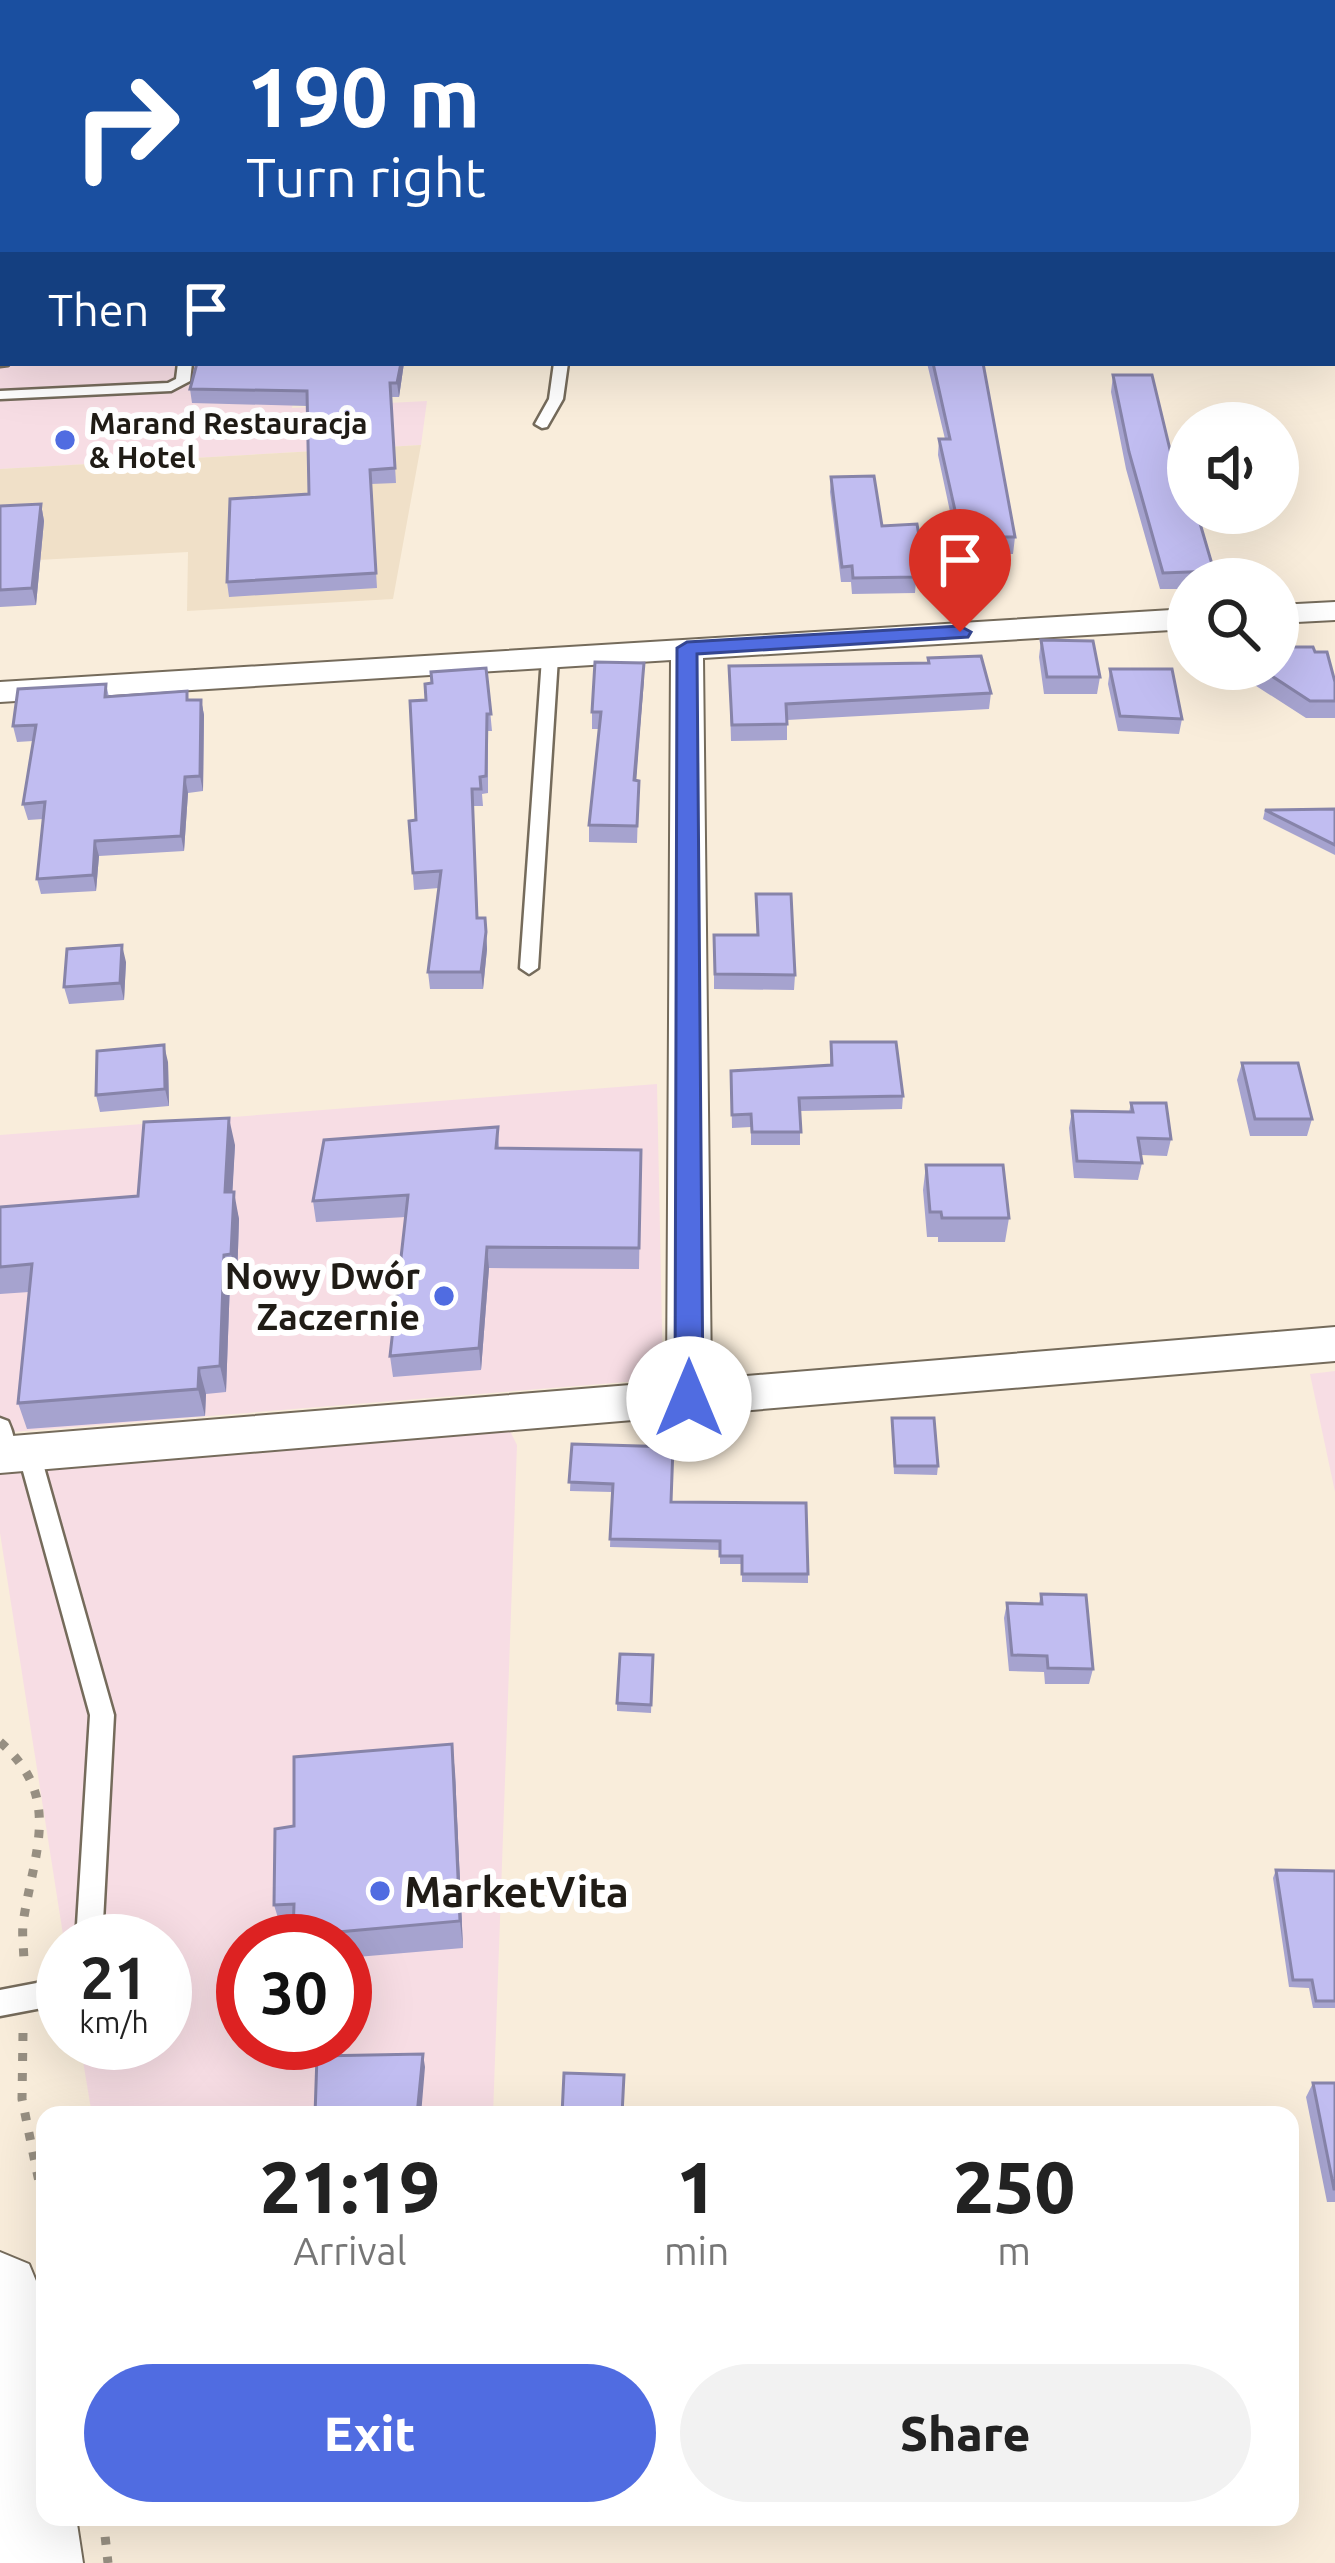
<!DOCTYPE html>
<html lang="en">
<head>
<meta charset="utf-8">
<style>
  body { margin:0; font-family:Ubuntu,sans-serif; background:#f2f2f2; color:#222; height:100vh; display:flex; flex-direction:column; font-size:45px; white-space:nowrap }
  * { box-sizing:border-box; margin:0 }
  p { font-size:39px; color:#767676 }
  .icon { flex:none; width:66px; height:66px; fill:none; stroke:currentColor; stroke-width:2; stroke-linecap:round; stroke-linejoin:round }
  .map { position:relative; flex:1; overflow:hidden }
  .panel { position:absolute; left:36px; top:2106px; width:1263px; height:420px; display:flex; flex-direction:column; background:#fff; border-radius:24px; box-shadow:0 12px 48px #0002 }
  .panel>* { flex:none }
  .hud { position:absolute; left:0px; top:0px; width:1335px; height:366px; box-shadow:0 12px 48px #0002; background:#1a4fa0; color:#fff; overflow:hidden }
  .buttons { position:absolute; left:1167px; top:402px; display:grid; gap:24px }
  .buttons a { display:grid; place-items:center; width:132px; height:132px; border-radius:50%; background:#fff; box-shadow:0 12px 48px #0002; font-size:60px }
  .speed { position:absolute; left:36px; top:1914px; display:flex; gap:24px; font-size:60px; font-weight:700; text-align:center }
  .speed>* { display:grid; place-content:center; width:156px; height:156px; border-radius:50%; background:#fff; box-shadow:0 12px 48px #0002; line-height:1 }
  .speed small { font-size:30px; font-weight:400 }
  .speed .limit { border:18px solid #d22; background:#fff; color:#111 }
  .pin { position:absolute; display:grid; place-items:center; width:102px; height:102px; color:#fff; margin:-123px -51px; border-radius:50% 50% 50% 0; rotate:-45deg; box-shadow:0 0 12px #0007 }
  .pin .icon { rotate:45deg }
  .me { position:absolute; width:132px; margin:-66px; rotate:0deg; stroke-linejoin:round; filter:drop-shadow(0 0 9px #0008) }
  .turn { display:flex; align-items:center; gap:42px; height:252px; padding:0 48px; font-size:54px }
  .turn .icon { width:156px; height:156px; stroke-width:2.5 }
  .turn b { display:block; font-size:84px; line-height:102px }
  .then { display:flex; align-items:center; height:114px; padding:0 48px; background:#0003; gap:24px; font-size:45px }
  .eta { display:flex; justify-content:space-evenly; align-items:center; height:204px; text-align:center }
  .eta b { font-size:72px; font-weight:800; line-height:84px }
  .button { display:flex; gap:24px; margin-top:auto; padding:24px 48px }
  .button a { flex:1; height:138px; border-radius:72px; background:#506ce1; color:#fff; font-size:48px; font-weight:800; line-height:138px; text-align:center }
  .button a+a { background:#f2f2f2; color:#222 }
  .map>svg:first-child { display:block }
  .commercial { fill:#f7dde4; fill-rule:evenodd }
  .built { fill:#f0e0c8 }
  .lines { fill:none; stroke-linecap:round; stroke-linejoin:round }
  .stream { stroke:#687897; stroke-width:8 }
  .service-casing { stroke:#756b5b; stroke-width:5 }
  .minor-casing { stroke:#756b5b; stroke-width:4 }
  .secondary-casing { stroke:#756b5b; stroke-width:4 }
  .path { stroke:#978f82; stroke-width:9; stroke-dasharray:8 12; stroke-linecap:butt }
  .service { fill:#fff; fill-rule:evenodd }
  .minor { fill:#fff; fill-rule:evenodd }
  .secondary { fill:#fff; fill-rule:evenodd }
  .wall { fill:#a6a3cf }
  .shaded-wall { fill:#8784a9 }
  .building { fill:#c1bdf1; stroke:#8784a9; stroke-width:3 }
  .route { fill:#506ce1; stroke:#344692; stroke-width:3 }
  .poi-dot { fill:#506ce1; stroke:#fff; stroke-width:4.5 }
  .labels { text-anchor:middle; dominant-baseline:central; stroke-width:12; stroke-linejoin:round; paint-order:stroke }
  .far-poi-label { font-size:30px; font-weight:bold; fill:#201c16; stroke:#fff; text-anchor:start }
  .poi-label { font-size:36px; font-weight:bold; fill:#201c16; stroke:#fff; text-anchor:end }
  .near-poi-label { font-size:42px; font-weight:bold; fill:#201c16; stroke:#fff; text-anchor:start }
</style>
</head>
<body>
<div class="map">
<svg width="1335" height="2563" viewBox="0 0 1335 2563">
  <rect width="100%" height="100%" fill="#f9eddb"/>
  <path class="commercial" d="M0,355L3,363H301L292,408L427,401L421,445L0,469Z
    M657,1084L663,1379L0,1433V1135Z
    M1335,1371V1492L1310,1374Z
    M509,1429L517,1445L493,2115H92L80,2043H165V1941H64L0,1533V1467ZM243,1941H345V2043H243Z"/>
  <path class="built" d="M421,445L393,599L187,611L188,552L0,562V469Z"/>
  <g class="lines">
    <path class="stream" d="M1076,0L1087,3"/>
    <g class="service-casing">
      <path id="service" d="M233,0H245L230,3Z
        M423,0H435L421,3Z
        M558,0H570L556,3Z
        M0,358L3,363H9L8,365L0,366Z
        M178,363H192L190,381L171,391L0,399V391L168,383L176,379Z
        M554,363H568L563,399L547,427L542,428L535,424L549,399Z
        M550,653L558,658L538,968L529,974L520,968L542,658Z
        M0,1418L8,1421C13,1431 18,1450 13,1460L0,1461Z
        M29,1444L37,1447L40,1453L114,1715L102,1941H76L90,1715L18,1453L21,1447Z
        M63,1978V2004L0,2016V1990Z"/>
    </g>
    <g class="minor-casing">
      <path id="minor" d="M1332,276H1335V292H1332Z
        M1335,602V620L1278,623V605Z
        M1188,609V629L703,658L711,1379L1335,1327V1361L0,1473V1437L667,1382L671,660L0,702V682Z"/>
    </g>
    <g class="secondary-casing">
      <path id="secondary" d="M0,2252L29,2264L41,2293L45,2517H76L83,2563H0Z"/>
    </g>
    <path class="path" d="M0,1742C62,1796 35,1849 24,1917C21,1932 24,1948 24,1964
      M23,2033L22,2099L45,2211
      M103,2517L108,2563"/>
    <use href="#service" class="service"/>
    <use href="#minor" class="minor"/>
    <use href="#secondary" class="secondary"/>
  </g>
  <path class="wall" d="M0,0H64V3H3V91L0,90Z
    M574,0H698L697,3H574Z
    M3,217V291H0V218Z
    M404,363L399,397H391L396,483L371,484L377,588L229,597L227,582L309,494L307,406L192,403L190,389Z
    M927,363H983L1015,537L1013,554H959L938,455L939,439H945Z
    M1113,375L1179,487L1214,571L1213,579H1188V589H1160L1126,469L1111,392Z
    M831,477L924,565L923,581H916L915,593L852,594L851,582H841L830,492Z
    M41,504L44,521L36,605L0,607V506Z
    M1041,640L1100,677L1097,694H1044L1039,657Z
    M1315,652L1335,682V718H1306L1236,673L1237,669H1278Z
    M928,658L991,693L989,709L787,720V740L731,741L729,666L928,663Z
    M644,663L636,780L639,781L637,843L589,842V825L599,729H592V712Z
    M486,668L492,731H488V793L482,794L483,806H473L478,918H485L487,949L483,989H430L428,972L439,888L414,890L409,821L416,820L426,700L432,683Z
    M1110,669L1182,719L1179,734L1118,731L1108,684Z
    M106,684L109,697L201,700L204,715L203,791L188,793L184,851L99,856L96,891L41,894L37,879L43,819L28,820L23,804L33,741L17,742L13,726Z
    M1335,809V855L1263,819L1265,810Z
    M756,894L795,975L794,990L714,989V935H757Z
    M126,962L124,1000L69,1004L64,987Z
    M831,1042L903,1096L902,1109L800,1111V1145H751V1127L732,1128L731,1071L830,1065Z
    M168,1062L169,1106L100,1112L96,1095Z
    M1242,1063L1312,1119L1307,1136H1250L1237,1080Z
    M1131,1103L1171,1139L1167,1156L1141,1155L1142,1163L1138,1180L1074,1178L1069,1128L1072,1111L1129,1112Z
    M498,1127L499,1148L641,1150L639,1269L489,1268L481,1370L393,1377L390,1356L406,1217L316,1222L313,1201Z
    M235,1145L232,1192L239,1219L237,1281H230L226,1392L206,1394L205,1416L27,1429L18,1403L29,1292L0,1294V1207L138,1196Z
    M926,1165L1009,1218L1005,1242H938V1237H927L923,1190Z
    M892,1418L938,1466L937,1475L894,1474Z
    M572,1444L671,1502L808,1574V1583L742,1582V1564H720V1550L610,1547L612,1492L570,1491Z
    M1041,1594L1093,1669L1089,1684H1045L1044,1672L1009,1671L1004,1618L1007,1603L1039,1604Z
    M653,1655L651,1713L617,1711V1703Z
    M455,1772L463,1948L345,1958V1941H295L293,1931H282L274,1905L294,1826Z
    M1276,1870L1335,1871V2008H1313L1309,1988L1289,1987L1273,1878Z
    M1313,2083H1335V2202H1327L1306,2097Z"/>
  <path class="shaded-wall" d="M401,363H404L399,397L397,383Z
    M41,504L44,521L36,605L32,588Z
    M644,663V680L635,797L634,780Z
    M201,700L204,715L203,791L200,776Z
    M185,777L188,793L184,851L181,836Z
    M95,841L99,856L96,891L93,875Z
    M486,932L487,949L483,989L481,972Z
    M122,945L126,962L124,1000L120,983Z
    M164,1045L168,1062L169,1106L165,1089Z
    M229,1118L235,1145L231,1219L225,1192Z
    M234,1192L239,1219L237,1281L231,1254Z
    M487,1247L489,1268L481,1370L479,1348Z
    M224,1255L230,1281L226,1392L220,1366Z
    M199,1368L206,1394L205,1416L198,1389Z
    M452,1744L455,1772L463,1948L460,1921Z
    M423,2054L425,2067L421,2115H417Z"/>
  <path class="building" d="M0,0H34V3H3V77L0,76Z
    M285,0H388L386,3H283Z
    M1332,115H1335V198H1332Z
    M1,216L3,217V262H0Z
    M197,363H401L397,383H390L395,468L370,470L376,573L227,582L230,499L309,494L307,391L190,389Z
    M933,363H983L1015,537H961L939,439H950Z
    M1113,375H1152L1179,487H1188V513H1197L1214,571L1163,573L1129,452Z
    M874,476L882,526L917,524L924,565L914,566L916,577L853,578L852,566L842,567L831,477Z
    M41,504L32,588L0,590V506Z
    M1041,640L1093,641L1100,677H1047Z
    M1278,647H1313L1315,652H1327L1335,682V701H1310L1261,669H1278Z
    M981,656L991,693L786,704L787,724L732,725L729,666L929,663L928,658Z
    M595,662L644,663L634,780L639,781L637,826L589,825L601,712H592Z
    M486,668L491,714H487L486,776L480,777L481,789H472L477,918H485L486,932L481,972H428L441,871L413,873L409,821L416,820L410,701L426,700L425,684L432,683L431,672Z
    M1110,669H1172L1182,719L1120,716Z
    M106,684L105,697L187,691V700H201L200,776L185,777L181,836L95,841L93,875L37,879L45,802L23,804L36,725L13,726L18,689Z
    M1335,809V845L1265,810Z
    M756,894H791L795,975L715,974L714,935H758Z
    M122,945L120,983L64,987L67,949Z
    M831,1042H896L903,1096L799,1098L801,1132H752L751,1114L732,1115L731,1071L832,1065Z
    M164,1045L165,1089L96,1095L97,1051Z
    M1242,1063H1298L1312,1119H1255Z
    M1131,1103H1166L1171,1139L1138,1138L1142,1163L1077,1161L1072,1111L1133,1112Z
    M229,1118L225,1192H234L231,1254L224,1255L220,1366L199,1368L198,1389L18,1403L32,1264L0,1267V1207L138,1196L144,1122Z
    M498,1127L496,1148L641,1150L639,1248L487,1247L479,1348L390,1356L408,1195L313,1201L324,1140Z
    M926,1165H1003L1009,1218H942L941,1212H930Z
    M892,1418H934L938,1466H895Z
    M572,1444L673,1447L671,1502L806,1503L808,1574H742V1556H720V1541L610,1539L613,1484L569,1482Z
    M1041,1594L1086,1595L1093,1669L1048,1668L1047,1656L1012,1655L1007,1603L1042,1604Z
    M620,1654L653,1655L651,1705L617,1703Z
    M452,1744L460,1921L293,1936L294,1904L274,1905L275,1829L294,1826V1757Z
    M1276,1870L1335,1871V2001H1316L1312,1980H1293Z
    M423,2054L417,2115H315L317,2056Z
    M564,2073L624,2075L622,2115H562Z
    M1313,2083H1335V2189H1334Z"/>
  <path class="route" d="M960,626L971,632L968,637L697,654L703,1399L699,1407H679L675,1399L677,648L687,642Z"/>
  <g class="poi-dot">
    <circle cx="65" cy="440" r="12"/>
    <circle cx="444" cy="1296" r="12"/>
    <circle cx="380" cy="1891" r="12"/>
  </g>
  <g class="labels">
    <g class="far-poi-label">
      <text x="89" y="423">Marand Restauracja<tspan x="89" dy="34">&amp; Hotel</tspan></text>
    </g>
    <g class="poi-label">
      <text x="420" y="1275">Nowy Dwór<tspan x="420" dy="41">Zaczernie</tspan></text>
    </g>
    <g class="near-poi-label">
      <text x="404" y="1891">MarketVita</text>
    </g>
  </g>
</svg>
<div class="buttons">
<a><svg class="icon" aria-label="sound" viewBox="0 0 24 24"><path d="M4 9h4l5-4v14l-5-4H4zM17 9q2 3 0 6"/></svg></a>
<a><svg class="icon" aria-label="search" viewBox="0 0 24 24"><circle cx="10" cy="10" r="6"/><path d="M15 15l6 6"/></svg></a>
</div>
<div class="speed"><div>21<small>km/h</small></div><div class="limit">30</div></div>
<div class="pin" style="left:960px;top:632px;background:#d93025"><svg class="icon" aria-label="arrive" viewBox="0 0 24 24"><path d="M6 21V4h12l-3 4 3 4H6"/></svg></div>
<svg class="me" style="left:689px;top:1399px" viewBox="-20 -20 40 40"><circle r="19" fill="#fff"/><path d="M0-13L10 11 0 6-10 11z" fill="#506ce1"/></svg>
<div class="hud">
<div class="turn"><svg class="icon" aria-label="right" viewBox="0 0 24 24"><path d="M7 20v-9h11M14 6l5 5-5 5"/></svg><div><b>190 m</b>Turn right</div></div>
<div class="then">Then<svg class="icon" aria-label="arrive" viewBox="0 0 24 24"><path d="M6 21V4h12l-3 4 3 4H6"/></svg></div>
</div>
<section class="panel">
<div class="eta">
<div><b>21:19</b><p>Arrival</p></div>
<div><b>1</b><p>min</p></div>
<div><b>250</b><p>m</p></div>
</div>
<div class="button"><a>Exit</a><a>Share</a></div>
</section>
</div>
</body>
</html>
